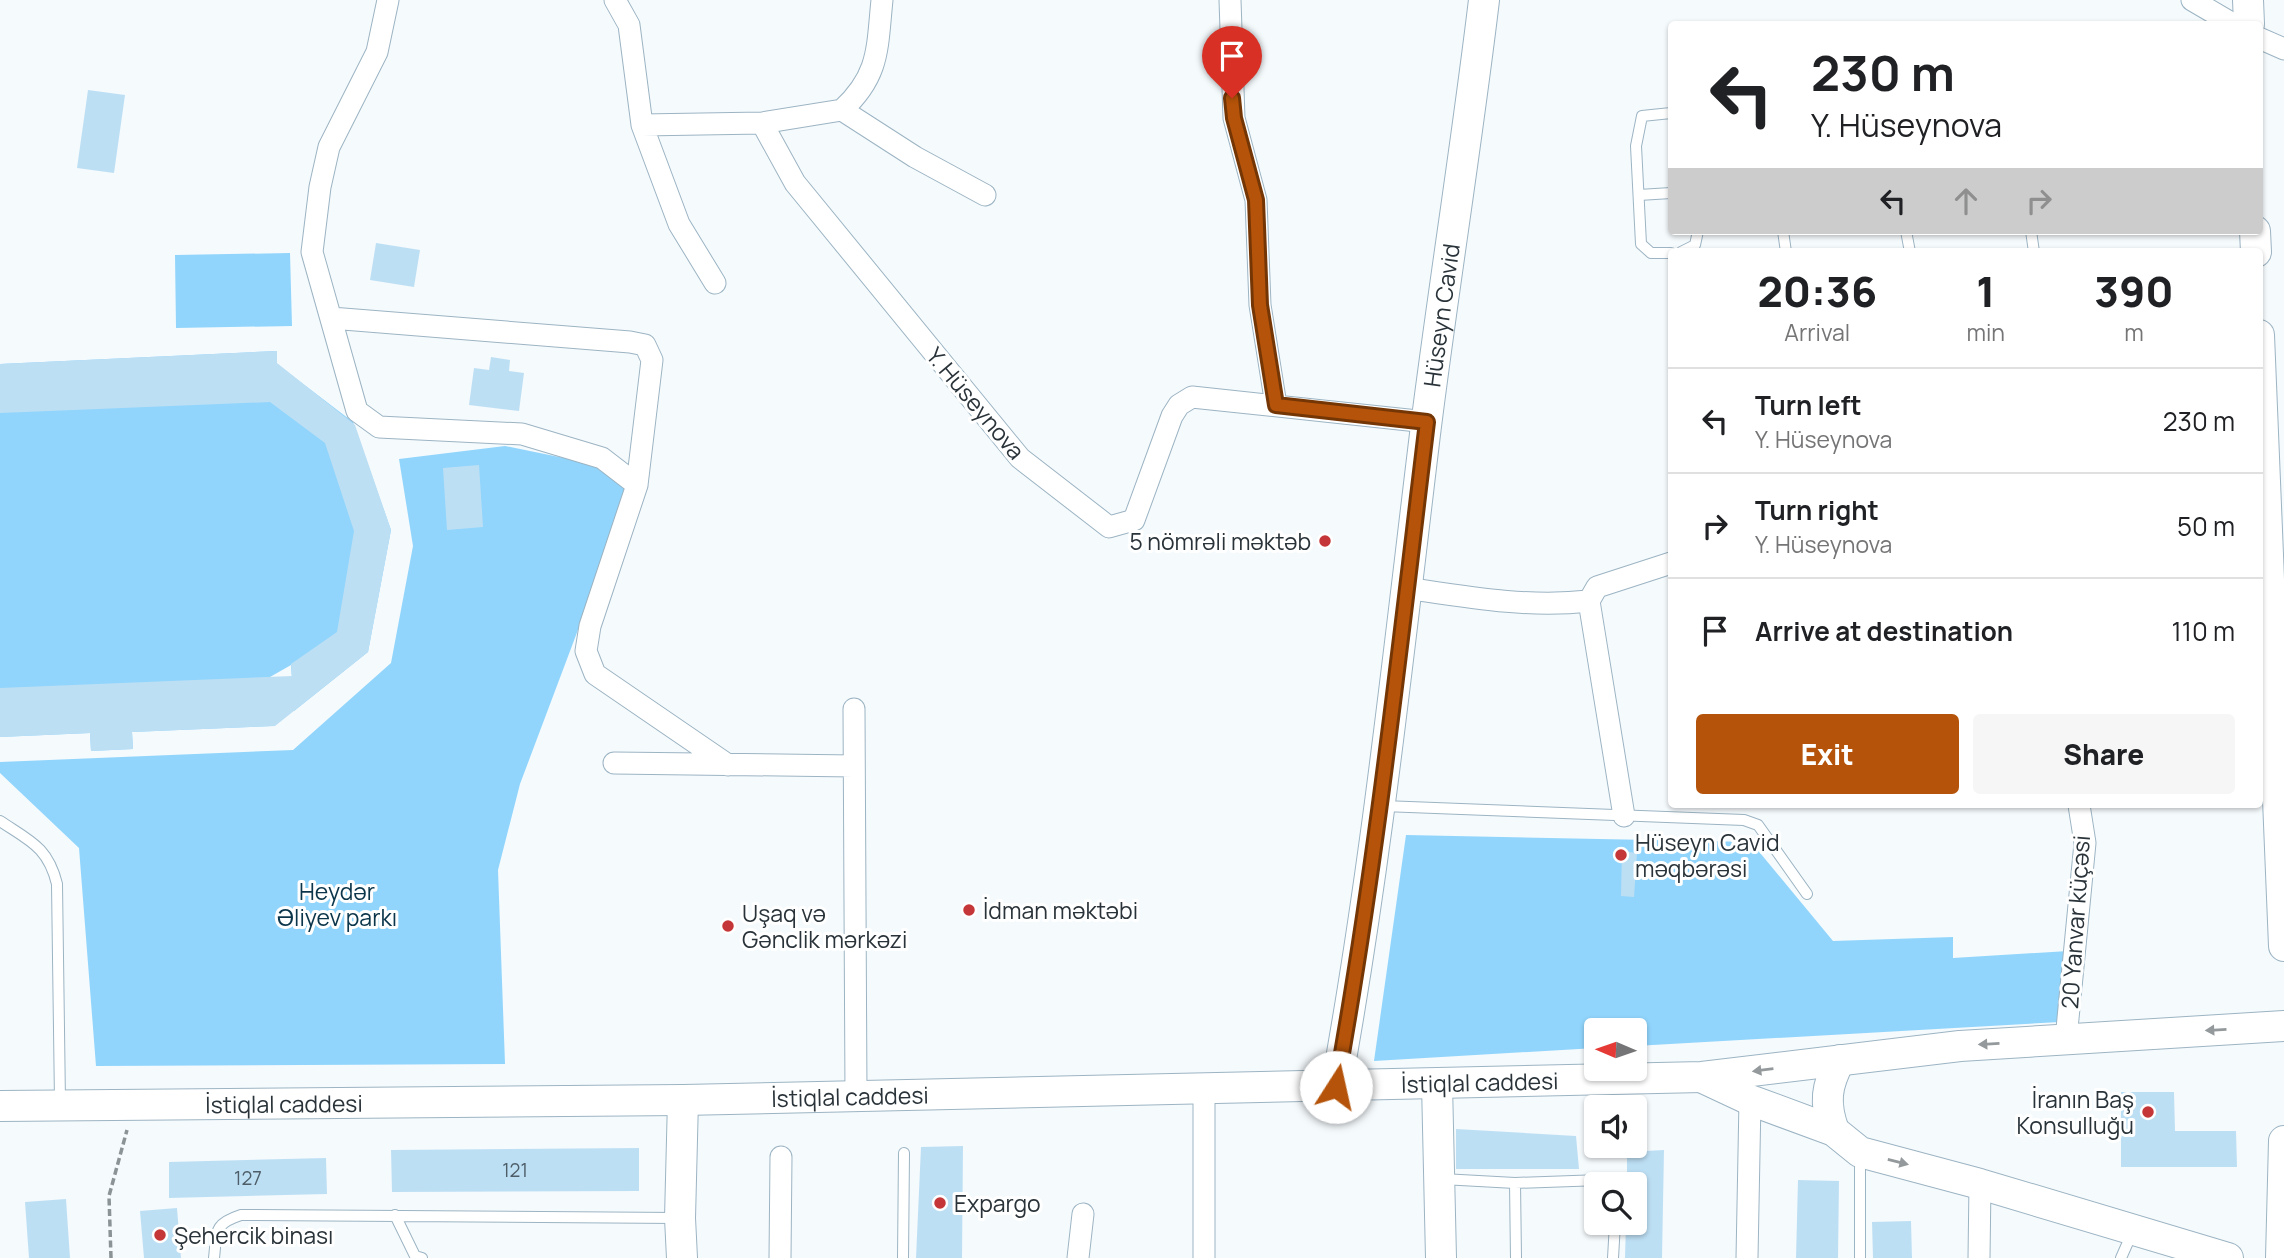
<!DOCTYPE html>
<html lang="en">
<head>
<meta charset="utf-8">
<style>
  body { margin:0; font-family:Manrope,sans-serif; background:#f6f6f6; color:#202124; height:100vh; display:flex; flex-direction:column; font-size:26px; white-space:nowrap }
  * { box-sizing:border-box; margin:0 }
  p { font-size:23px; color:#757577 }
  .icon { flex:none; width:38px; height:38px; fill:none; stroke:currentColor; stroke-width:2; stroke-linecap:round; stroke-linejoin:round }
  .map { position:relative; flex:1; overflow:hidden }
  .panel { position:absolute; left:1668px; top:248px; width:595px; height:560px; display:flex; flex-direction:column; background:#fff; border-radius:7px; box-shadow:0 2px 5px #0004 }
  .panel>* { flex:none }
  .banner { position:absolute; left:1668px; top:21px; width:595px; height:214px; border-radius:7px; box-shadow:0 2px 5px #0004; background:#fff; color:#202124; overflow:hidden }
  .needle { width:46px; rotate:272deg }
  .tools { position:absolute; left:1584px; top:1018px; display:grid; gap:14px }
  .tools a { display:grid; place-items:center; width:63px; height:63px; border-radius:7px; background:#fff; box-shadow:0 2px 5px #0004; font-size:35px }
  .pin { position:absolute; display:grid; place-items:center; width:60px; height:60px; color:#fff; margin:-72px -30px; border-radius:50% 50% 50% 0; rotate:-45deg; box-shadow:0 0 7px #0007 }
  .pin .icon { rotate:45deg }
  .me { position:absolute; width:77px; margin:-38px; rotate:10deg; stroke-linejoin:round; filter:drop-shadow(0 0 5px #0008) }
  .turn { display:flex; align-items:center; gap:24px; height:147px; padding:0 28px; font-size:32px }
  .turn .icon { width:91px; height:91px; stroke-width:2.5 }
  .turn b { display:block; font-size:49px; line-height:60px }
  .lanes { display:flex; align-items:center; height:66px; padding:0 28px; background:#0003; justify-content:center; gap:35px; direction:ltr }
  .lanes .off { opacity:.35 }
  .eta { display:flex; justify-content:space-evenly; align-items:center; height:119px; text-align:center }
  .eta b { font-size:42px; font-weight:800; line-height:49px }
  .button { display:flex; gap:14px; margin-top:auto; padding:14px 28px }
  .button a { flex:1; height:80px; border-radius:7px; background:#b45309; color:#fff; font-size:28px; font-weight:800; line-height:80px; text-align:center }
  .button a+a { background:#f6f6f6; color:#202124 }
  ul { padding:0; list-style:none }
  li { display:flex; align-items:center; gap:21px; height:105px; padding:0 28px; border-top:2px solid #e0e0e0 }
  li div { flex:1 }
  li b { display:block; font-size:26px }
  li em { font-style:normal }
  .map>svg:first-child { display:block }
  .green { fill:#91d5fc }
  .building { fill:#bddff4 }
  .lines { fill:none; stroke-linecap:round; stroke-linejoin:round }
  .lane-casing { stroke:#9cb4c3; stroke-width:12 }
  .street-casing { stroke:#9cb4c3; stroke-width:23 }
  .secondary-casing { stroke:#9cb4c3; stroke-width:32 }
  .path { stroke:#8b9397; stroke-width:3.5; stroke-dasharray:7 3.5; stroke-linecap:butt }
  .lane { stroke:#fff; stroke-width:10 }
  .street { stroke:#fff; stroke-width:21 }
  .secondary { stroke:#fff; stroke-width:30 }
  .oneway { fill:#94999c }
  .route-casing { stroke:#753606; stroke-width:18 }
  .route { stroke:#b45309; stroke-width:12 }
  .poi-dot { fill:#c53638; stroke:#fff; stroke-width:2.5 }
  .labels { text-anchor:middle; dominant-baseline:central; stroke-width:6; stroke-linejoin:round; paint-order:stroke }
  .number-label { font-size:19px; fill:#4e5e68 }
  .street-label { font-size:23px; fill:#293339; stroke:#fff }
  .poi-label { font-size:23px; fill:#293339; stroke:#fff; text-anchor:start }
  .park-label { font-size:23px; fill:#0a354a; stroke:#fff }
</style>
</head>
<body>
<div class="map">
<svg width="2284" height="1258" viewBox="0 0 2284 1258">
  <rect width="100%" height="100%" fill="#f5fafd"/>
  <path class="green" d="M290,253L292,326L176,328L175,255Z
    M277,351V364L353,422L391,530L368,652L294,711L291,665L270,677L272,726L132,732L133,749L91,751L90,733L0,737V364Z
    M505,446L637,473L520,784L498,870L505,1064L96,1066L79,848L0,773V762L293,750L391,663L413,546L399,459Z
    M1406,835L1751,842L1833,941L1953,937V958L2068,951L2060,1022L1635,1046L1634,1031H1596V1048L1374,1061Z"/>
  <path class="building" d="M88,90L125,95L114,173L77,168Z
    M376,243L420,250L414,287L370,280Z
    M277,351V363L355,425L391,530L368,652L275,726L132,732L133,749L91,751L90,733L0,737V688L292,676L291,664L337,632L354,531L325,443L270,402L0,413V364Z
    M491,357L510,360L509,371L524,373L519,411L469,405L474,368L489,370Z
    M479,465L483,527L447,530L443,468Z
    M1622,851L1637,853L1634,897L1621,896Z
    M2121,1092H2174L2175,1131H2236L2237,1167H2121Z
    M1456,1129L1576,1136L1579,1169H1456Z
    M963,1146L962,1258H916L921,1147Z
    M639,1148V1191L392,1192L391,1150Z
    M1664,1150L1662,1258H1625L1626,1223H1634V1185H1627V1152Z
    M326,1158L327,1194L169,1198V1162Z
    M1798,1180L1839,1181L1838,1258H1796Z
    M66,1199L70,1258H29L25,1202Z
    M177,1208L181,1258H144L140,1211Z
    M1911,1221L1912,1258H1873L1872,1222Z"/>
  <g class="lines">
    <g class="lane-casing">
      <path id="lane" d="M1671,113L1642,116L1636,146L1641,244L1651,253H1671
        M1639,195L1671,193
        M1783,231L1786,252
        M1906,231L1910,252
        M2031,231L2034,252
        M1681,252L1695,245L1698,231
        M1383,806L1744,820L1758,825L1807,894
        M0,821C30,841 48,847 57,884L60,1102
        M1860,1156V1258
        M1442,1179L1515,1183L1516,1258
        M1515,1183L1601,1180L1614,1185
        M395,1215L415,1256L422,1258
        M214,1258C217,1232 213,1224 241,1215L677,1218
        M903,1258L904,1153
        M1613,1258L1615,1223
        M2121,1258L2132,1233"/>
    </g>
    <g class="street-casing">
      <path id="street" d="M388,0L377,52L329,147L320,187L312,252L357,411L379,427L522,434L602,458L637,485L590,626L586,651L595,674L728,765
        M615,0L629,25L642,125L762,123
        M1230,0L1234,118L1256,200L1260,305L1276,405
        M2192,0L2233,24
        M2259,38L2284,49
        M842,110L762,123L795,183L1020,458L1109,527L1134,520L1172,416L1179,405L1192,397L1427,422
        M842,110L915,157L985,195
        M842,110C880,75 877,48 882,0
        M642,125L679,224L715,283
        M331,318L630,342L645,345L652,360L637,485
        M1406,588C1467,597 1527,608 1589,601
        M1589,601L1624,816
        M1589,601L1597,587L1671,563
        M854,709L856,1095
        M614,763L854,766
        M2066,1039L2085,843L2079,805
        M780,1258L781,1157
        M1078,1258L1083,1214
        M1204,1258V1088
        M1747,1258L1750,1100
        M1979,1258L1980,1184"/>
    </g>
    <g class="secondary-casing">
      <g id="secondary">
        <path d="M2248,0L2249,24"/>
        <path d="M2255,231L2256,252"/>
        <path d="M2259,335L2284,946"/>
        <path d="M1703,1078L1750,1100L1834,1131L1860,1152L1980,1184L2228,1258"/>
        <path d="M1437,1084L1441,1258"/>
        <path id="s1" d="M1336,1087C1376,868 1399,647 1426,426C1444,284 1467,142 1484,0"/>
        <path id="s2" d="M0,1106L683,1100L1702,1077L1960,1046L2284,1026"/>
        <path d="M1834,1131C1824,1103 1826,1086 1840,1060"/>
        <path d="M682,1258L680,1218L683,1100"/>
        <path d="M2281,1258L2284,1141"/>
      </g>
    </g>
    <path class="path" d="M111,1258L109,1196L127,1130"/>
    <use href="#lane" class="lane"/>
    <use href="#street" class="street"/>
    <use href="#secondary" class="secondary"/>
  </g>
  <defs><path id="oneway-solid" d="M-6-.8H1V-3.2L6.5 0L1 3.2V.8H-6Z" transform="scale(1.75)"/></defs>
  <g class="oneway">
    <use href="#oneway-solid" transform="translate(2216 1030) rotate(177)"/>
    <use href="#oneway-solid" transform="translate(1989 1044) rotate(177)"/>
    <use href="#oneway-solid" transform="translate(1763 1070) rotate(173)"/>
    <use href="#oneway-solid" transform="translate(1898 1162) rotate(14)"/>
  </g>
  <g class="lines">
    <g class="route-casing">
      <path id="route" d="M1232,98L1234,118L1256,200L1260,305L1276,405L1427,422C1400,644 1376,867 1336,1087"/>
    </g>
    <use href="#route" class="route"/>
  </g>
  <g class="poi-dot">
    <circle cx="1325" cy="541" r="7"/>
    <circle cx="1621" cy="855" r="7"/>
    <circle cx="969" cy="910" r="7"/>
    <circle cx="728" cy="926" r="7"/>
    <circle cx="2148" cy="1112" r="7"/>
    <circle cx="940" cy="1203" r="7"/>
    <circle cx="160" cy="1235" r="7"/>
  </g>
  <g class="labels">
    <g class="number-label">
      <text x="515" y="1170">121</text>
      <text x="248" y="1178">127</text>
    </g>
    <g class="street-label">
      <text stroke="none"><textPath href="#s1" startOffset="779">Hüseyn Cavid</textPath></text>
      <text transform="translate(976 403) rotate(50)">Y. Hüseynova</text>
      <text transform="translate(2075 922) rotate(-86)">20 Yanvar küçəsi</text>
      <text stroke="none"><textPath href="#s2" startOffset="1480">İstiqlal caddesi</textPath></text>
      <text stroke="none"><textPath href="#s2" startOffset="850">İstiqlal caddesi</textPath></text>
      <text stroke="none"><textPath href="#s2" startOffset="284">İstiqlal caddesi</textPath></text>
    </g>
    <g class="poi-label">
      <text x="1311" y="541" text-anchor="end">5 nömrəli məktəb</text>
      <text x="1635" y="842">Hüseyn Cavid<tspan x="1635" dy="26">məqbərəsi</tspan></text>
      <text x="983" y="910">İdman məktəbi</text>
      <text x="742" y="913">Uşaq və<tspan x="742" dy="26">Gənclik mərkəzi</tspan></text>
      <text x="2134" y="1099" text-anchor="end">İranın Baş<tspan x="2134" dy="26">Konsulluğu</tspan></text>
      <text x="954" y="1203">Expargo</text>
      <text x="174" y="1235">Şehercik binası</text>
    </g>
    <g class="park-label">
      <text x="337" y="891">Heydər<tspan x="337" dy="26">Əliyev parkı</tspan></text>
    </g>
  </g>
</svg>
<div class="tools">
<a><svg class="needle" viewBox="-14 -14 28 28"><path d="M0-13l5 13h-10z" fill="#e53935"/><path d="M0 13l5-13h-10z" fill="#757577"/></svg></a>
<a><svg class="icon" aria-label="sound" viewBox="0 0 24 24"><path d="M4 9h4l5-4v14l-5-4H4zM17 9q2 3 0 6"/></svg></a>
<a><svg class="icon" aria-label="search" viewBox="0 0 24 24"><circle cx="10" cy="10" r="6"/><path d="M15 15l6 6"/></svg></a>
</div>
<div class="pin" style="left:1232px;top:98px;background:#d93025"><svg class="icon" aria-label="arrive" viewBox="0 0 24 24"><path d="M6 21V4h12l-3 4 3 4H6"/></svg></div>
<svg class="me" style="left:1336px;top:1087px" viewBox="-20 -20 40 40"><circle r="19" fill="#fff"/><path d="M0-13L10 11 0 6-10 11z" fill="#b45309"/></svg>
<div class="banner">
<div class="turn"><svg class="icon" aria-label="left" viewBox="0 0 24 24"><path d="M17 20v-9H6M10 6l-5 5 5 5"/></svg><div><b>230 m</b>Y. Hüseynova</div></div>
<div class="lanes"><svg class="icon" aria-label="left" viewBox="0 0 24 24"><path d="M17 20v-9H6M10 6l-5 5 5 5"/></svg><svg class="icon off" aria-label="ahead" viewBox="0 0 24 24"><path d="M12 20V5M6 11l6-6 6 6"/></svg><svg class="icon off" aria-label="right" viewBox="0 0 24 24"><path d="M7 20v-9h11M14 6l5 5-5 5"/></svg></div>
</div>
<section class="panel">
<div class="eta">
<div><b>20:36</b><p>Arrival</p></div>
<div><b>1</b><p>min</p></div>
<div><b>390</b><p>m</p></div>
</div>
<ul>
<li><svg class="icon" aria-label="left" viewBox="0 0 24 24"><path d="M17 20v-9H6M10 6l-5 5 5 5"/></svg><div><b>Turn left</b><p>Y. Hüseynova</p></div><em>230 m</em></li>
<li><svg class="icon" aria-label="right" viewBox="0 0 24 24"><path d="M7 20v-9h11M14 6l5 5-5 5"/></svg><div><b>Turn right</b><p>Y. Hüseynova</p></div><em>50 m</em></li>
<li><svg class="icon" aria-label="arrive" viewBox="0 0 24 24"><path d="M6 21V4h12l-3 4 3 4H6"/></svg><div><b>Arrive at destination</b></div><em>110 m</em></li>
</ul>
<div class="button"><a>Exit</a><a>Share</a></div>
</section>
</div>
</body>
</html>
